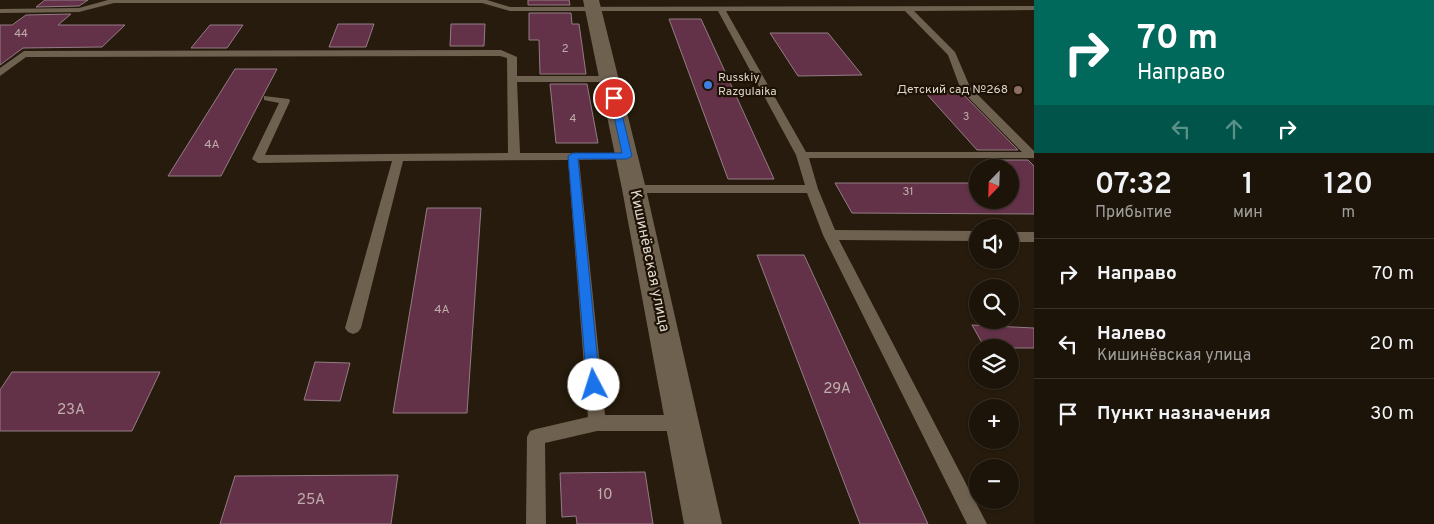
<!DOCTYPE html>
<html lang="ru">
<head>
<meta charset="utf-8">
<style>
  body { margin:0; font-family:Overpass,sans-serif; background:#292117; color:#f1f3f6; height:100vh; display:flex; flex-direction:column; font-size:19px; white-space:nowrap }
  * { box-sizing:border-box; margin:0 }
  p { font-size:16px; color:#a09e9c }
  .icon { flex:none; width:28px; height:28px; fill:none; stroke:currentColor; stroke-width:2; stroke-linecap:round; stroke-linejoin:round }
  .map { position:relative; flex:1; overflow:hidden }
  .details { display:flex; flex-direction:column; background:#1c1409; width:400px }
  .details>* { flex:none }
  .guide { background:#00695c; color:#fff; overflow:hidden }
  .needle { width:32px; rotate:203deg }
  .controls { position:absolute; left:969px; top:159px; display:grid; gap:10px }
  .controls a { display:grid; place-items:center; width:50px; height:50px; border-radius:50%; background:#1c1409; box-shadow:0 1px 4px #0004,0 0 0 1px #3a332a; font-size:25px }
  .pin { position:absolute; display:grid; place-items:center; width:42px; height:42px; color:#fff; margin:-21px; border:2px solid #fff; border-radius:50%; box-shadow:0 1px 5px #0007 }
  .me { position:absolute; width:55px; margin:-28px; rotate:355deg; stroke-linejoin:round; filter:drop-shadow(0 0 4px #0008) }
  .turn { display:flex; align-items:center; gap:18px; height:105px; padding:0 20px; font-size:22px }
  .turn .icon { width:65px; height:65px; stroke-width:2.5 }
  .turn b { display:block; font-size:35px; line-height:42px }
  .lanes { display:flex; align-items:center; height:48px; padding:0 20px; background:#0003; justify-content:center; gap:25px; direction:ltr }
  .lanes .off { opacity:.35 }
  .eta { display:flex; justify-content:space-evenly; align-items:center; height:85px; text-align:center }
  .eta b { font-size:30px; font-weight:600; line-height:35px }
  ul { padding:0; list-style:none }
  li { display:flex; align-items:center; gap:15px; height:70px; padding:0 20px; border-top:1px solid #3a332a }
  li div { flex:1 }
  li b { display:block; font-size:19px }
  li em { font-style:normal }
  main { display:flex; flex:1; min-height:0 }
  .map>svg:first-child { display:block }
  .building { fill:#643248; stroke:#937c85 }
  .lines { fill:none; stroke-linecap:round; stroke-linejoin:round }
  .service { fill:#6f6150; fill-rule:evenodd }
  .minor { fill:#6f6150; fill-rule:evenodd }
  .route { fill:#1a73e8; stroke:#114b97 }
  .shop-dot { fill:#3f7fe0; stroke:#1d1204; stroke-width:2 }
  .education-dot { fill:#8d6e63; stroke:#1d1204; stroke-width:2 }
  .labels { text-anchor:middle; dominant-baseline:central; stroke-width:4.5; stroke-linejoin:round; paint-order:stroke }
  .far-number-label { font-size:11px; fill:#bfadab }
  .far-poi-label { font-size:12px; fill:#ddd6cc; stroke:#1d1204; text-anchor:start }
  .number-label { font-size:12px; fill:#bfadab }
  .street-label { font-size:15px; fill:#ddd6cc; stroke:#1d1204 }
  .near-number-label { font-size:15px; fill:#bfadab }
</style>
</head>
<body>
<main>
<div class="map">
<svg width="1034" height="524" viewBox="0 0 1034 524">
  <rect width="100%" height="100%" fill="#261b0c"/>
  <path class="building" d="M45,0H88L79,6L36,7Z
    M528,0H569L570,5H528Z
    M529,13H571L572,24H579L586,74H540L539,40H529Z
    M71,14L58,25H125L102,47L23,48L0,65V25H12L26,15Z
    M669,19H701L774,179H728Z
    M338,24H374L366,47H329Z
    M451,24H485L484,46H450Z
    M210,25H243L227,48H191Z
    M770,33H828L862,75L798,76Z
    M235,69H277L221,176H168Z
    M550,84H587L598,143H556Z
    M924,91H960L1018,150H977Z
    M986,160H1028L1034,166V214L852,213L835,183H978V200H1010V168H993Z
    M427,208H481L467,413H393Z
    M757,255H804L928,524H860Z
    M972,325L1034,328V348H985Z
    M315,362L350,363L340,401L304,400Z
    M12,372H160L132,431H0V390Z
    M645,472L653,524H577L576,516L562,517L560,473Z
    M398,475L391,524H220L235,476Z"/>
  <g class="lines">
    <path class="service" d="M108,0H487L510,7L1034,6V10L914,11L955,52L970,87L1034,151V158H809L818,189L835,230L978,231V241L839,240L987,524H967L823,235L807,193H634L628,189L634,185H805L796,155L718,11H510L482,3H114L79,12L0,13V9L79,8ZM726,11H905L948,55L961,90L1022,152H806Z
      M501,50L517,57V76H610L615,79L610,82H517L520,153H627L633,156L627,159L579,160L605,415H683L689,417L692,423L689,429L683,431H597L545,443L546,524H526L527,437L530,431L536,429L588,417L568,160L403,161L361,328L358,332L353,334L348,332L345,328L392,161L258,163L252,159L279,103L264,100V96L289,99L290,101L265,155L508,153L507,58L500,56L26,57L0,76V68L24,51Z
      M1010,232H1034V242H1010Z"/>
    <path class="minor" d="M583,0H599L646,189L722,524H684L622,189Z"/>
  </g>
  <path class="route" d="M611,97L618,98L632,156L627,159H578L600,385L598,389L594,391L589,389L587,385L568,156L573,153H622L610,98Z"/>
  <circle class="shop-dot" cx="708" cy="85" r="5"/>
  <circle class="education-dot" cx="1018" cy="90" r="5"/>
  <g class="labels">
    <g class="far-number-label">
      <text x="21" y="34">44</text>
      <text x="565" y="49">2</text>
      <text x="966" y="117">3</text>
      <text x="573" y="119">4</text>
    </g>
    <g class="far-poi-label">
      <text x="718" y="78">Russkiy<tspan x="718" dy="14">Razgulaika</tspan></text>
      <text x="1008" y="90" text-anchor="end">Детский сад №268</text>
    </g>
    <g class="number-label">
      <text x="212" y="145">4А</text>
      <text x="908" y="192">31</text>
      <text x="442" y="310">4А</text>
    </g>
    <g class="street-label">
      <text transform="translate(649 261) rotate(78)">Кишинёвская улица</text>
    </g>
    <g class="near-number-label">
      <text x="837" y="389">29А</text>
      <text x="71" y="410">23А</text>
      <text x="605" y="495">10</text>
      <text x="311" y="500">25А</text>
    </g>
  </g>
</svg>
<div class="controls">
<a><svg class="needle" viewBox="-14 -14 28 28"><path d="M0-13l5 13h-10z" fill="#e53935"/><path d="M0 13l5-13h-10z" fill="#a09e9c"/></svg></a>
<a><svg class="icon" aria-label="sound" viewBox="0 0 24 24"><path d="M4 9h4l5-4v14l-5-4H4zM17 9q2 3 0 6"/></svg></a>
<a><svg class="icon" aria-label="search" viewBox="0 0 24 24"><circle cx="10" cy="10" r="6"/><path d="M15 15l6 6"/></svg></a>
<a><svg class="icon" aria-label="layers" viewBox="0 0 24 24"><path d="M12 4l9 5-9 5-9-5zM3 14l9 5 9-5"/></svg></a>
<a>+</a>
<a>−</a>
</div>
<div class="pin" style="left:614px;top:98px;background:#d93025"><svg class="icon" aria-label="arrive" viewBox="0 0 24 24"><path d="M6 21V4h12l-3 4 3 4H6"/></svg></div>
<svg class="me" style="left:594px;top:385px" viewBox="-20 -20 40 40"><circle r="19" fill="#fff"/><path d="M0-13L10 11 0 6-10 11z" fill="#1a73e8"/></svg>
</div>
<section class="details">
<div class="guide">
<div class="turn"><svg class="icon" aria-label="right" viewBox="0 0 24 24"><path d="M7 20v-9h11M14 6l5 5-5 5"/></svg><div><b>70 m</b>Направо</div></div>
<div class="lanes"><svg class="icon off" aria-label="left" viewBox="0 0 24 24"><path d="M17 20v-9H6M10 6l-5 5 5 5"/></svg><svg class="icon off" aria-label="ahead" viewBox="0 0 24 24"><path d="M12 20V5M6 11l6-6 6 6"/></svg><svg class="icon" aria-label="right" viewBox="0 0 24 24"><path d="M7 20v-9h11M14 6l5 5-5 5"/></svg></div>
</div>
<div class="eta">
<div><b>07:32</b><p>Прибытие</p></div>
<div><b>1</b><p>мин</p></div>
<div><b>120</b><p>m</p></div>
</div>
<ul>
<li><svg class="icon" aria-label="right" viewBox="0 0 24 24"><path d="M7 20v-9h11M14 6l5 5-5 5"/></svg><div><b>Направо</b></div><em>70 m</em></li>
<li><svg class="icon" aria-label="left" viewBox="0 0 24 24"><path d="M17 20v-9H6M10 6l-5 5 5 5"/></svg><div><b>Налево</b><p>Кишинёвская улица</p></div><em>20 m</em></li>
<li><svg class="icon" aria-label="arrive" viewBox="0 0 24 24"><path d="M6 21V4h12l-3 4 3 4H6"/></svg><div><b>Пункт назначения</b></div><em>30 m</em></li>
</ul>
</section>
</main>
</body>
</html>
